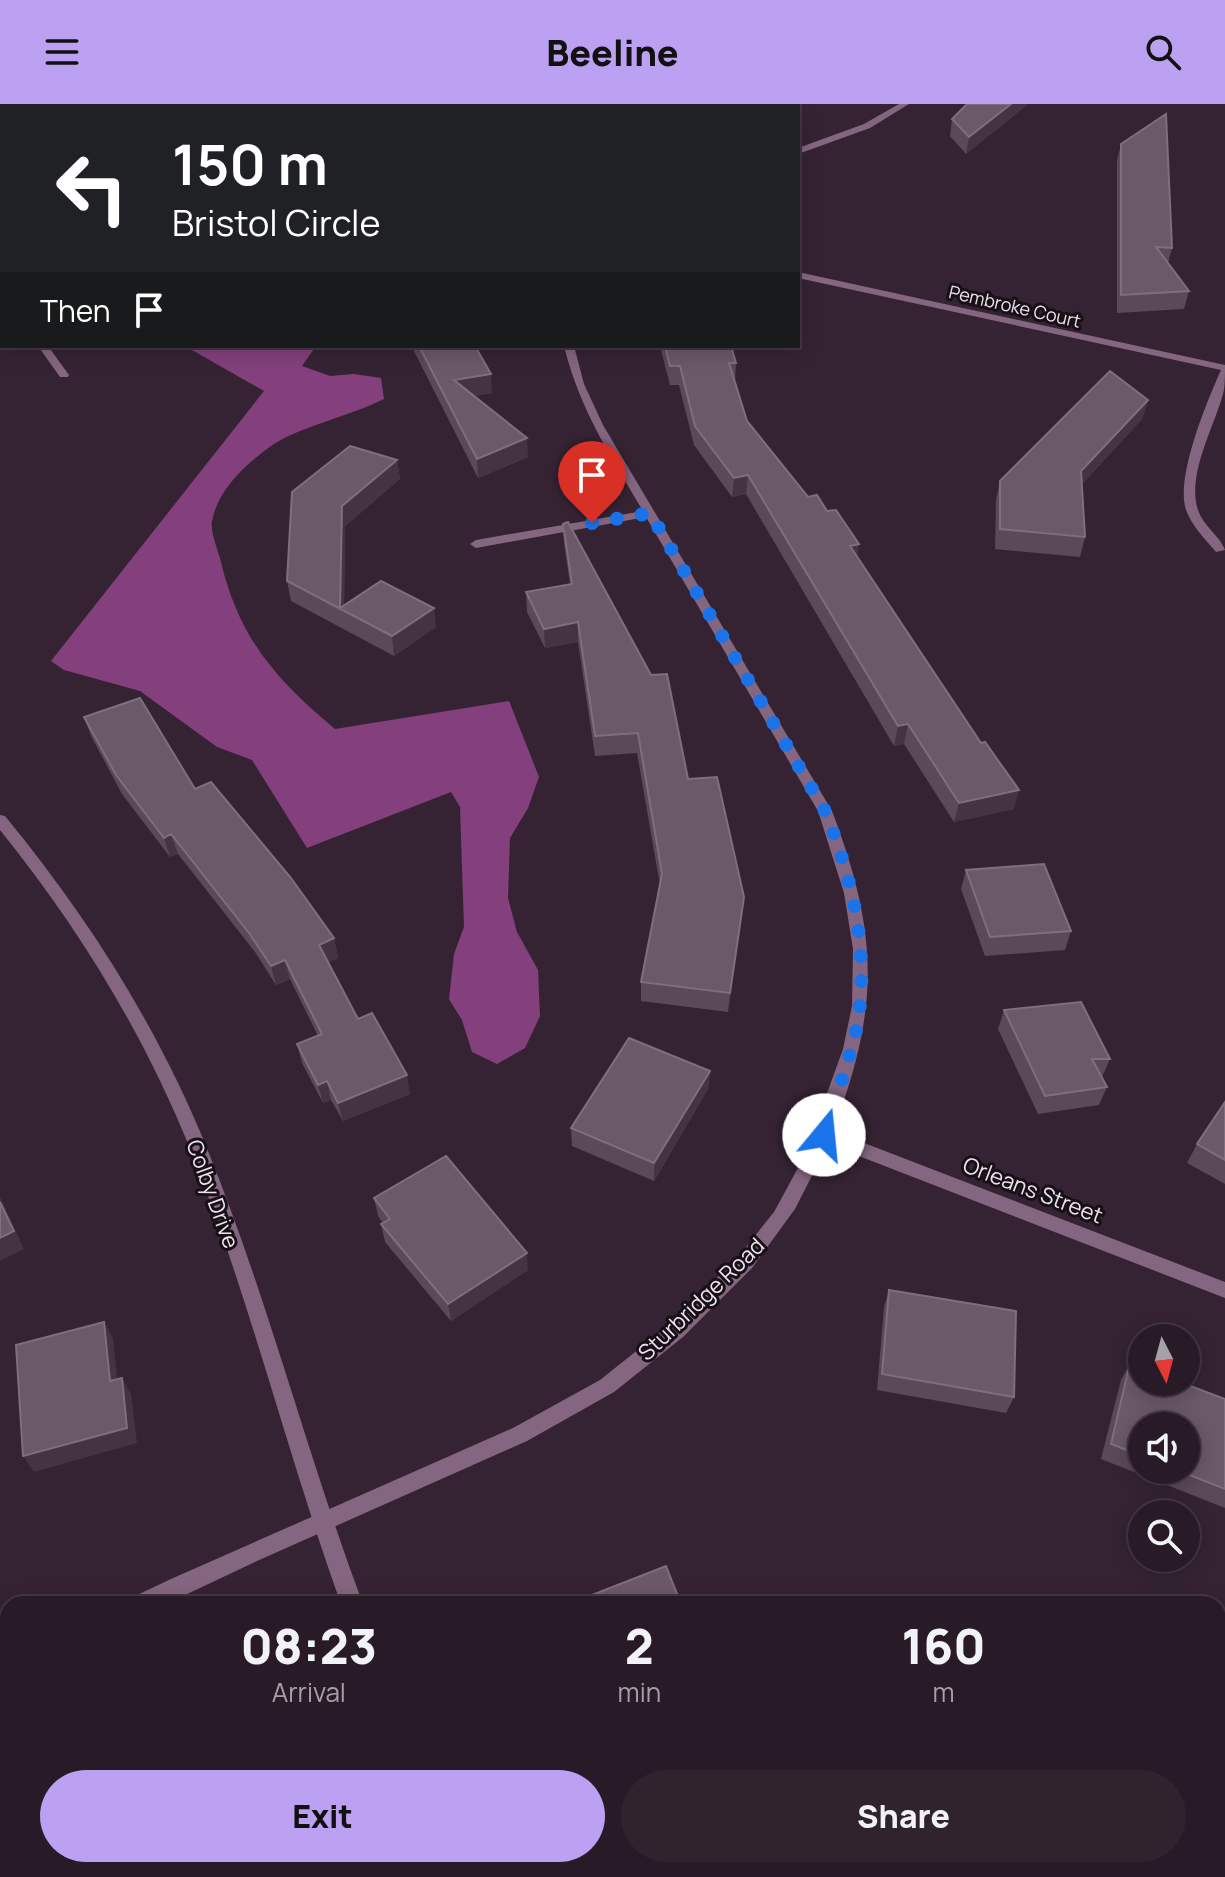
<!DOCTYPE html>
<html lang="en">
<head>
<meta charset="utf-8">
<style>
  body { margin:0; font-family:Manrope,sans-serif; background:#30232e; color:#f1f3f6; height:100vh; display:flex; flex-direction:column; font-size:30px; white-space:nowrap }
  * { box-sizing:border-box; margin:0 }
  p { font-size:26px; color:#a5a1a7 }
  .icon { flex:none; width:44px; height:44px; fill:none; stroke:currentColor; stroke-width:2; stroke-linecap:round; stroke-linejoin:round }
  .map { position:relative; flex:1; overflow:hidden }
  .drawer { position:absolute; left:0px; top:1492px; width:1226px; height:282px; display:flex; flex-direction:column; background:#281a26; border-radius:24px 24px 0 0; box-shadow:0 4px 20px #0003,0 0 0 2px #443843 }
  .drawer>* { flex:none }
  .hud { position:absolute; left:0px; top:0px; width:800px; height:244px; box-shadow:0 4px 20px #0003,0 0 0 2px #443843; background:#202124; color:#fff; overflow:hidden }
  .needle { width:52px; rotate:174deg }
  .buttons { position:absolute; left:1128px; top:1220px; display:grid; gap:16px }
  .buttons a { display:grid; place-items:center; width:72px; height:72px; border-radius:50%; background:#281a26; box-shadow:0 4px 20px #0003,0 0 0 2px #443843; font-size:40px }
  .pin { position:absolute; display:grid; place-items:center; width:68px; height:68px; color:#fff; margin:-82px -34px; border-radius:50% 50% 50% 0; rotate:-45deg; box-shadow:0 0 8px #0007 }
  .pin .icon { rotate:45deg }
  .me { position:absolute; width:88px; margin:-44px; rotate:17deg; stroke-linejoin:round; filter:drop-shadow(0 0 6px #0008) }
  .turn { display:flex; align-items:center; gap:28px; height:168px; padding:0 40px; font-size:36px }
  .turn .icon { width:104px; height:104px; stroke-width:2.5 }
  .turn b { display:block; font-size:56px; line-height:68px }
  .then { display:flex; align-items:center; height:76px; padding:0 40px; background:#0003; gap:16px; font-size:30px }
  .eta { display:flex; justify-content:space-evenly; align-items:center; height:136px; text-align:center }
  .eta b { font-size:48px; font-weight:800; line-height:56px }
  .action { display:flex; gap:16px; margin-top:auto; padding:16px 40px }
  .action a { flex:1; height:92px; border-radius:48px; background:#bca0f2; color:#111; font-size:32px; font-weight:800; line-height:92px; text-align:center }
  .action a+a { background:#30232e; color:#f1f3f6 }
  header { display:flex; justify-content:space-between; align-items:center; height:104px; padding:0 40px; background:#bca0f2; color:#111; font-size:36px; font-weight:800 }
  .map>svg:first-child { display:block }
  .forest { fill:#83407c }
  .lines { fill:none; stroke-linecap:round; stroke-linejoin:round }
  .service { fill:#856681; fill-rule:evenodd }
  .minor { fill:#856681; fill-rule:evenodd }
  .tertiary { fill:#856681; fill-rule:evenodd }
  .primary { fill:#e1a2d8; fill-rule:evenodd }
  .wall { fill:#5b4858; fill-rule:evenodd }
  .shaded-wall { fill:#453243 }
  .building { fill:#6b5868; stroke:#7f6e7d; stroke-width:2 }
  .route { stroke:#1a73e8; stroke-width:14; stroke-dasharray:0 25.2 }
  .labels { text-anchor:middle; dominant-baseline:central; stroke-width:6; stroke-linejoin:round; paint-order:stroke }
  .far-street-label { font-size:18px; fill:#eee2ec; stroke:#181017 }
  .street-label { font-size:22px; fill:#eee2ec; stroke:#181017 }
</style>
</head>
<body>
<header><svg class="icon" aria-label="menu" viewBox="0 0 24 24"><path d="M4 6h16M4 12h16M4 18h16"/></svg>Beeline<svg class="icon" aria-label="search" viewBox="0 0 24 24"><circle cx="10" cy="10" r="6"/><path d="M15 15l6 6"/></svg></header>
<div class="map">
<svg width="1225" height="1773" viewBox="0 0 1225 1773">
  <rect width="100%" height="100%" fill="#352333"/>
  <path class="forest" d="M108,0H506V2H103Z
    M185,242H316L302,262L330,272L354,270L381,274L384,295C351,312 298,323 271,342C246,360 218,385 212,417C210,428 218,446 221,458C239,534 276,576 335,625L509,597L539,673L528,704L510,734L508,794L517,828L538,866L540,912L525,944L497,960L472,948L462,916L449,895L454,850L464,823L460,703L451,688L307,744L252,656L217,643L140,587L64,566L51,557L264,287Z"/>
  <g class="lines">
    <path class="service" d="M0,159L2,160V167L0,166Z
      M38,242H48L69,271L68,273H60Z"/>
    <path class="minor" d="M899,0H909L870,24L798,50V44L864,20Z
      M798,168L1225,261C1225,269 1225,278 1224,286C1216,320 1186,370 1198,406C1203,422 1220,432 1225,446L1216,448C1205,435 1192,422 1186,406C1175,374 1207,297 1221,266L798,174Z
      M564,242H574L584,280L603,321L832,707C879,831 880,903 833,1027L1225,1178V1194L828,1040L795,1105L752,1164L683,1233L614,1288L527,1337L257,1457L166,1500H132L135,1492L171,1475L513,1324L600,1276L669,1221L739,1152L774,1108L804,1053L843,945L852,902L853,845L844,789L818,707L646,413L476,444L470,440L476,436L643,407C610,351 580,306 564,242Z
      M8,1564V1587L0,1590V1567Z"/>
    <path class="tertiary" d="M0,711L5,712C89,814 159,925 208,1047C268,1195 307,1351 363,1500H341C287,1350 250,1195 191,1047C144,930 79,824 0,726Z
      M474,1766H500L503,1773H477Z"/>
    <path class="primary" d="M46,0H60L45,2Z
      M0,19H2L0,26Z"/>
  </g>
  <path class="wall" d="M967,0H1028L966,50L950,32L952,15Z
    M1121,40L1172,144L1168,159L1189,187L1184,205L1117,209V57Z
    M413,242H475L492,289L474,292L528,353L478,374L414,247Z
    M660,242H731L736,259L735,277L747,317L857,454L1014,705L954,718L904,640L894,642L746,390L732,393L694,341L679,281H670Z
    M1148,296L1142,315L1082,380L1085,433L1080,453L995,445L996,396L1000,377Z
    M397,356L400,375L345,422L344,501L436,523L394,552L291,497L287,477Z
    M563,420L688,675L742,812L728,908L641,897V878L660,781L637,649L595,652L578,538L545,544L527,508L526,488L570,480L564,439Z
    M84,613L195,685L334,834L338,854L328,858L358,915L410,990L343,1017L331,996L323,999L302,959L297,940L318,932L290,875L276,881L255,848L178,750L170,753L122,690L91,632Z
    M966,766L1071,827L1065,846L985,852L961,785Z
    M1004,906L1110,955L1102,973L1107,983L1099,1001L1038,1010L998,925Z
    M710,967L708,985L654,1077L572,1042L571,1024Z
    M1225,998V1080L1187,1059L1197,1040Z
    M374,1094L528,1166L451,1217L385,1138L381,1120L383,1119L378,1112Z
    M889,1186L1014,1293L1006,1309L877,1286L884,1203Z
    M1130,1259L1225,1295V1404L1101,1355L1121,1276ZM1142,1322L1186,1366H1142Z"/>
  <path class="shaded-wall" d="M1011,0H1028L966,50L969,33Z
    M491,270L492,289L456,295L454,276Z
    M1148,296L1142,315L1076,386L1081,367Z
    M527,334L528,353L478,374L477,355Z
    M397,356L400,375L345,422L344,507L340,505L342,402Z
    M748,371L746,390L732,393L734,374Z
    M859,440L857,460L850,442Z
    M434,504L436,523L394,552L392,532Z
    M578,518V538L545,544L544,525Z
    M908,620L904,640L894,642L898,622Z
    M1019,686L1014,705L954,718L959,699Z
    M171,730L178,750L170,753L164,734Z
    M744,793L742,812L728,908L730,889Z
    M334,834L338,854L323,860L319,841Z
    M285,856L290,875L276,881L271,862Z
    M710,967L708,985L654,1077V1059Z
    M407,971L410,990L343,1017L338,999Z
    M327,977L331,996L323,999L318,981Z
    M0,1093L24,1145L0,1157Z
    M527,1149L528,1166L451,1217L448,1200Z
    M104,1218L113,1234L119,1293L110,1277Z
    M122,1274L131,1290L137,1339L34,1368L23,1352Z
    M216,1766H224L225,1773H216Z"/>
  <path class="building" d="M967,0H1011L969,33L952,15Z
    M1166,10L1172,144L1156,143L1189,187L1121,191V40Z
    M419,242H475L491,270L454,276L527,334L477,355Z
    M665,242H731L736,259H729L747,317L808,393L817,391L827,407L836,406L859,440L850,442L981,639L985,638L1019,686L959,699L908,620L898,622L748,371L734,374L695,322L680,262H670Z
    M1110,267L1148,296L1081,367L1085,433L1000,425V377Z
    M350,342L397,356L342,402L340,504L381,477L434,504L392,532L287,477L292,388Z
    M568,418L651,571L667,570L688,675L717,673L744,793L730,889L641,878L662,770L638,629L595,632L578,518L544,525L526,488L572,480L563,420Z
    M140,594L195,685L211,678L291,774L334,834L319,841L358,915L372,909L407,971L338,999L327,977L318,981L297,940L322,930L285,856L271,862L249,829L171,730L164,734L116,671L84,613Z
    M1044,760L1071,827L990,833L966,766Z
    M1081,898L1110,955H1092L1107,983L1045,992L1004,906Z
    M629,934L710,967L654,1059L571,1024Z
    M1225,998V1056L1197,1040Z
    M446,1052L527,1149L448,1200L381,1120L390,1115L374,1094Z
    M0,1098L14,1127L0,1134Z
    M889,1186L1016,1207L1014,1293L882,1270Z
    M104,1218L110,1277L122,1274L127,1324L23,1352L16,1241Z
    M1130,1259L1142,1264V1278H1180L1225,1295V1385L1177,1366H1186V1322H1142V1352L1111,1340Z
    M666,1462L681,1500H569Z
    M48,1766H216V1773H48Z
    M788,1766H898L905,1773H783Z"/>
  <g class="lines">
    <path class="route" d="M592,419L650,409L825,707C853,777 872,855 855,931C847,964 834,998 824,1031"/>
  </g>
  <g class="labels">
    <g class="far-street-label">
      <text transform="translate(1015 202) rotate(13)">Pembroke Court</text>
    </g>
    <g class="street-label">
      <text transform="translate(1033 1086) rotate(21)">Orleans Street</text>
      <text transform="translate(213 1090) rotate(70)">Colby Drive</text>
      <text transform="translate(701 1195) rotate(-44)">Sturbridge Road</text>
    </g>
  </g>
</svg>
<div class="buttons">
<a><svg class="needle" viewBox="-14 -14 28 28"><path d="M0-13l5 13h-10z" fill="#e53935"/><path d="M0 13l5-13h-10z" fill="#a5a1a7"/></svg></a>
<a><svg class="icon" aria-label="sound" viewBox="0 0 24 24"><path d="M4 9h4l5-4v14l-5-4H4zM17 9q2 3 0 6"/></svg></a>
<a><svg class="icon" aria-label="search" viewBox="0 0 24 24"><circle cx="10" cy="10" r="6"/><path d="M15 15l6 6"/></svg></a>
</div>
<div class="pin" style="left:592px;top:419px;background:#d93025"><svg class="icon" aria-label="arrive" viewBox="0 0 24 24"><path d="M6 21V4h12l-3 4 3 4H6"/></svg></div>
<svg class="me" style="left:824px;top:1031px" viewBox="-20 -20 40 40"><circle r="19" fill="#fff"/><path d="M0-13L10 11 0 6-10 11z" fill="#1a73e8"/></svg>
<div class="hud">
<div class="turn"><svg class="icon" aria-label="left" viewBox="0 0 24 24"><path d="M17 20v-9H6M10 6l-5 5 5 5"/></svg><div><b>150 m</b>Bristol Circle</div></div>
<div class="then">Then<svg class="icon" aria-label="arrive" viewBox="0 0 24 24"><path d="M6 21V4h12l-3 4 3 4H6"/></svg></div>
</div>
<section class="drawer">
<div class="eta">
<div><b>08:23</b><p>Arrival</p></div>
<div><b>2</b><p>min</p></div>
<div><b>160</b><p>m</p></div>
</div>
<div class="action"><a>Exit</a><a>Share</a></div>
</section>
</div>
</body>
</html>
